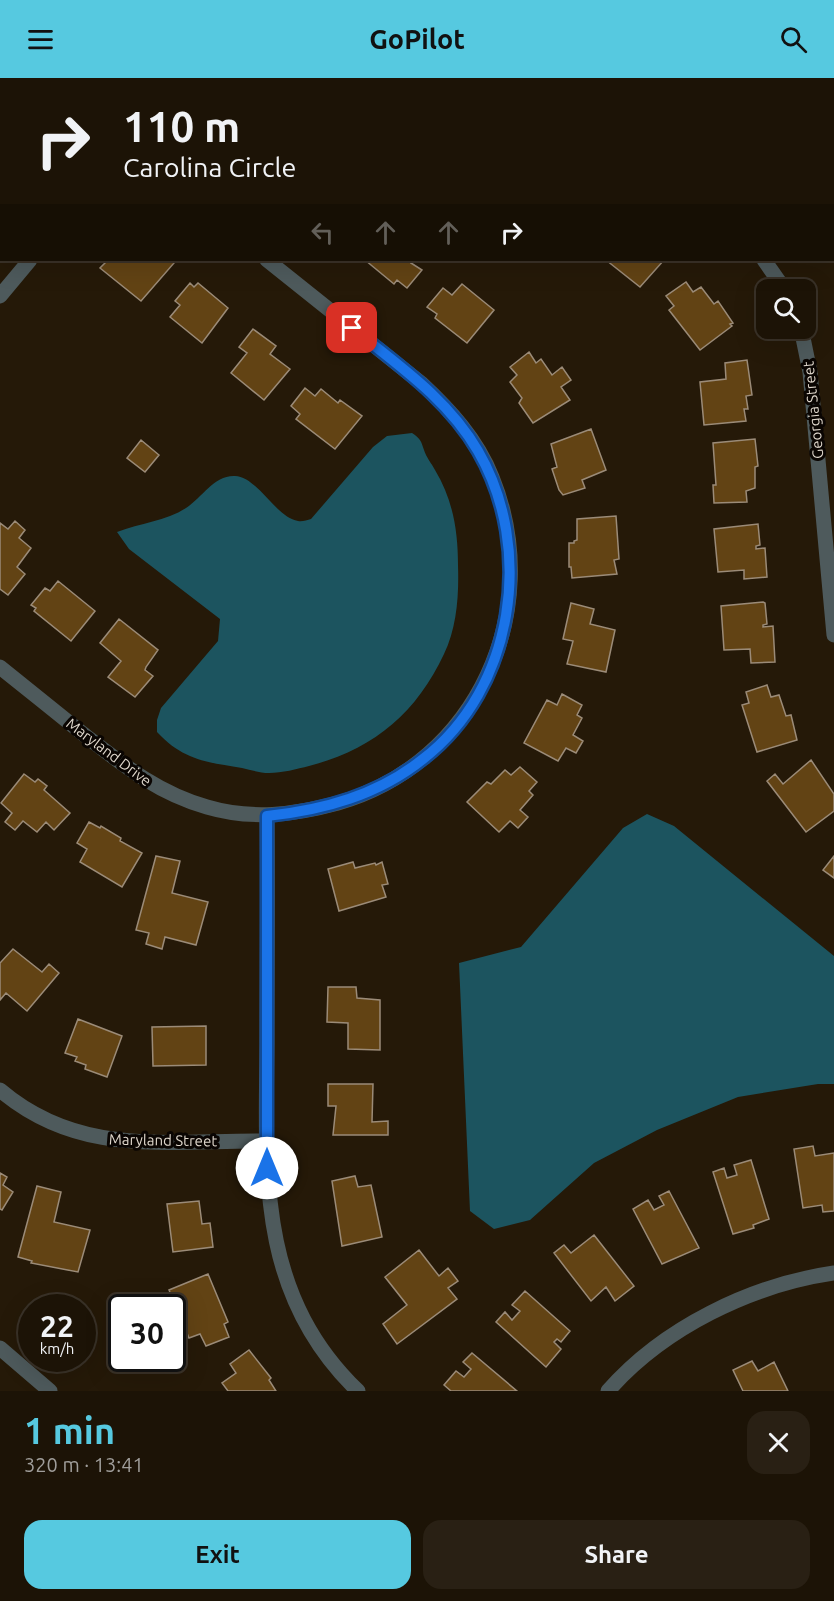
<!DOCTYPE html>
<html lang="en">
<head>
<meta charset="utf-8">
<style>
  body { margin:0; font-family:Ubuntu,sans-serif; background:#292014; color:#f1f3f6; height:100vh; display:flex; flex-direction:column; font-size:22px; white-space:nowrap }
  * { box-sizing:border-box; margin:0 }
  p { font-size:20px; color:#a09e9b }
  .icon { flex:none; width:33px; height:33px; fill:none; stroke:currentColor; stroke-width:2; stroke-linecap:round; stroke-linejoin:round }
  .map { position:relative; height:1313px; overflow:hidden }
  .drawer { display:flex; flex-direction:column; background:#1c1306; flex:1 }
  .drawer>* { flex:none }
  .hud { position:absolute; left:0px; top:0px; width:834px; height:183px; box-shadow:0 6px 24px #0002,0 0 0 2px #3a3228; background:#1c1306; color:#f1f3f6; overflow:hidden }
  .buttons { position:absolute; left:756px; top:201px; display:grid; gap:12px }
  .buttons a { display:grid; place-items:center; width:60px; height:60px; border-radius:12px; background:#1c1306; box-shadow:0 6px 24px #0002,0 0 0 2px #3a3228; font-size:30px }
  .speed { position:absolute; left:18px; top:1216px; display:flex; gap:12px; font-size:30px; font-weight:700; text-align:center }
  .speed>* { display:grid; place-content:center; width:78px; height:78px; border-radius:50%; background:#1c1306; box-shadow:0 6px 24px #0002,0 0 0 2px #3a3228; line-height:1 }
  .speed small { font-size:15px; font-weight:400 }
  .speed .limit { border:3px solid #111; border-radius:9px; background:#fff; color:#111 }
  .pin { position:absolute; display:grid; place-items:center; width:51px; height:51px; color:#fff; margin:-26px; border-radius:12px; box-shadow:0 3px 9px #0006 }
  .me { position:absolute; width:66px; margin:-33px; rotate:0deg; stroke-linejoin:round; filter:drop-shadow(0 0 4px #0008) }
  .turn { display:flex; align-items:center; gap:21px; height:126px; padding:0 24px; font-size:27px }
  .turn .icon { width:78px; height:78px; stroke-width:2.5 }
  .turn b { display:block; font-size:42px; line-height:51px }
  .lanes { display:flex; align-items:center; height:57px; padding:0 24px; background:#0003; justify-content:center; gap:30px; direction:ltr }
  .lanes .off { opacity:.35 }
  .round { display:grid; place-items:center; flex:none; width:63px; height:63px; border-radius:18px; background:#292014 }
  .headline { display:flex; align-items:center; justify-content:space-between; height:102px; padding:0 24px }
  h1 { font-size:36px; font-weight:600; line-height:45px; color:#56c9e0 }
  .action { display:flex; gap:12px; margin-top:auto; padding:12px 24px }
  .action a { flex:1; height:69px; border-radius:18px; background:#56c9e0; color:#111; font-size:24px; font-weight:600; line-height:69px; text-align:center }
  .action a+a { background:#292014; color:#f1f3f6 }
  header { display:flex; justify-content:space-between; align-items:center; height:78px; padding:0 24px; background:#56c9e0; color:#111; font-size:27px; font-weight:600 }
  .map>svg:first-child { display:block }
  .water { fill:#1c545f }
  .building { fill:#624314; stroke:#9b8b78; stroke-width:1.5 }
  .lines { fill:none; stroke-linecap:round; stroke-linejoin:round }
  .minor { stroke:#4e5a5c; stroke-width:15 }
  .route-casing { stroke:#114b97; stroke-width:15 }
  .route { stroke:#1a73e8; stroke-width:10 }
  .labels { text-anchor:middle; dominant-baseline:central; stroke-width:6; stroke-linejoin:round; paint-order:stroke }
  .street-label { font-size:15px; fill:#dfd7cc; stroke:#0a0502 }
</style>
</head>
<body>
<header><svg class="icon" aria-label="menu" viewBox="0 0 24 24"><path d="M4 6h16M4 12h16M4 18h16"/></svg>GoPilot<svg class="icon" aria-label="search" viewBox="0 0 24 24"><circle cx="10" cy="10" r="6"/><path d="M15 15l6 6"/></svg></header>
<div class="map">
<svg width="834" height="1313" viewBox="0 0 834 1313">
  <rect width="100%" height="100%" fill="#251908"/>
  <path class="water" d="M412,355C421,361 421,363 424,372C426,379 432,386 435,392C453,422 458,453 458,487C459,517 457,549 444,576C416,636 372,672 309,688C297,691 282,695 269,695C260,695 251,692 242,690C206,684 183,682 157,654V642L161,630L218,563L220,541L129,471L117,454C140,445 166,443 186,430C203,419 214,397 235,398C258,399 275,439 298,443C302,444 307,442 311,441L373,369L387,358Z
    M647,736L674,748L834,878V1006H818L738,1019L657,1052L594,1085L530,1142L494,1151L470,1133L459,885L521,869L623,750Z"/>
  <path class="building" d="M41,0H93L94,2H40Z
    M294,0H336V2H294Z
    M403,0H447L448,2H402Z
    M2,49V99L0,98Z
    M834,116V163L832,161Z
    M108,182H169L174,185L141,223L100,190Z
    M365,182H414L411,185L422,192L407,210L397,202L394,206Z
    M606,182H664L640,209Z
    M686,204L693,214L701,209L714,226L718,223L733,245L730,246L732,248L700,272L669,232L674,228L666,218Z
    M190,205L194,209L198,205L228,230L202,265L170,239L180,227L175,223Z
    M462,206L494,232L467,265L435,240L437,236L427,229L443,210L452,217Z
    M253,251L276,268L270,276L290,291L264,322L231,295L247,275L239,269Z
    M529,274L536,285L541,281L552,297L562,289L571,302L561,309L570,322L533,345L519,325L522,320L510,304L517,297L510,289Z
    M747,282L752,317L746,318L748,331H744L746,343L704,347L700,304L726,301L725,285Z
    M305,310L315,318L321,311L338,325L340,322L362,338L335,371L296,341L300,336L291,328Z
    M591,351L606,392L582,402L585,410L563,417L559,412L552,391L557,389L551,366Z
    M755,361L758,388L755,389V410L746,413L747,424L714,425L713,407H716L713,365Z
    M141,362L159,377L145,394L127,380Z
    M616,438L619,481L614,482L617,496L572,500L571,489H569V465H574V463L577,462V441Z
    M15,443L25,452L19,460L31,470L17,489L25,496L8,517L0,511V445L8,451Z
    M758,446L760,467L756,468V471L765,470L767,499L744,501V492L718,494L714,451Z
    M58,503L95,533L71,563L34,533L36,530L31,527L45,510L50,513Z
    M763,524L765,525L767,546L763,547V549L773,548L775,584L751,585L750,571L724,572L721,528Z
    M571,525L594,531L590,546L615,552L606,594L567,586L573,563L563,561Z
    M119,541L158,572L146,589L145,592L153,598L135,619L108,599L121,583L100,565Z
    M767,607L771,619L779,617L786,638L791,637L797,662L757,674L742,627L749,625L746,614Z
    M562,616L582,627L577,637L582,640L573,657L583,663L576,675L566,670L558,683L524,665L547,622L557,627Z
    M811,682L834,716V733L806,754L767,703L775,696L783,706Z
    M520,689L537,704L529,713L533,717L520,732L528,739L518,750L510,743L499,754L467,724L487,704L491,706L505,692L511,697Z
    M24,696L35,704L38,701L47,708L44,712L70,735L54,752L46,744L37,754L23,743L15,752L5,744L12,735L1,725Z
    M89,744L100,750L101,748L121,760L120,763L142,775L122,809L80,784L87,771L77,765Z
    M156,778L180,783L172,815L208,824L196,867L165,859L162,871L146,866L149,855L136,852Z
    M834,778V800L823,792Z
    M353,784L355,790L375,785L376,787L382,784L388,806L382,807L386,819L339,833L328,791Z
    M13,871L42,894L49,886L59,895L27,933L6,915L0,922V885Z
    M328,909H356L357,920L380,922V972L348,971V945L327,944Z
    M78,941L122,958L107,999L85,991L86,987L75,983L77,979L65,975Z
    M206,948V987L153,988L152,949Z
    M328,1006H373L372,1044L388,1043V1057H333L336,1028H328Z
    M813,1068L815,1078L834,1075V1133L823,1134L822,1127L803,1130L794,1071Z
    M751,1082L769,1141L753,1147L754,1150L733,1156L713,1094L724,1090L727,1100L737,1097L734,1087Z
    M0,1095L7,1099L3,1107L13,1114L2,1132L0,1131Z
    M355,1098L358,1109L371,1107L382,1159L342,1168L332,1103Z
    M37,1108L61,1114L54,1144L90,1152L78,1194L31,1185L32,1183L18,1179Z
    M669,1113L699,1170L662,1186L633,1131L648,1122L654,1132L664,1127L659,1118Z
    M199,1123L202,1146L210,1145L213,1169L173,1174L167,1126Z
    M594,1157L634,1208L615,1223L606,1209L591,1223L554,1175L564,1167L571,1175Z
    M419,1172L439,1198L448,1190L458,1203L448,1210L457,1221L397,1266L383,1246L407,1227L385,1199Z
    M208,1196L228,1244L224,1246L229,1259L206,1268L200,1256L189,1260L169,1212Z
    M525,1213L570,1253L561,1264L557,1261L554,1264L561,1271L546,1289L496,1244L505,1234L512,1242L520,1233L512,1227Z
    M249,1272L271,1300L269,1302L276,1313H228L222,1305L236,1295L230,1286Z
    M472,1275L517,1313H451L444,1307L456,1293L464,1299L471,1291L463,1284Z
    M752,1283L758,1293L774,1284L788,1313H743L733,1292Z"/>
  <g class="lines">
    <path class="minor" d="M548,0L550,2
      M175,2L176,0
      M710,2L712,0
      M764,182L785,212
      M0,218L30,182
      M801,250L810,294L834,557
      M0,589C27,611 55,633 82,655C122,686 157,715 207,729C251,742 294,737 338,725C477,685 546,532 492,399C477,361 450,332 421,305L267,182
      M267,738C268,813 267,889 267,965C266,1093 256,1215 358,1313
      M0,1012C80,1080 169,1062 266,1063
      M0,1270L50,1313
      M608,1313C663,1250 751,1207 834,1195"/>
  </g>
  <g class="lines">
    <g class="route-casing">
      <path id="route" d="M267,1090V738C324,732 378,717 423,681C514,611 535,471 478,373C448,321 398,287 352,250"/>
    </g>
    <use href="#route" class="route"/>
  </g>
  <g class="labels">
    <g class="street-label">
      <text transform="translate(813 332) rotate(-96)">Georgia Street</text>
      <text transform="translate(109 674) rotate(37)">Maryland Drive</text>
      <text transform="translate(163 1062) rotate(1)">Maryland Street</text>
    </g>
  </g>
</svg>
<div class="buttons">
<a><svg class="icon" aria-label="search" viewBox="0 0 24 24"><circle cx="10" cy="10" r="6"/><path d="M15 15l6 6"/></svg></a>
</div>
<div class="speed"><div>22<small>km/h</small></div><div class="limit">30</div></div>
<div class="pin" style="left:352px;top:250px;background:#d93025"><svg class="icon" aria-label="arrive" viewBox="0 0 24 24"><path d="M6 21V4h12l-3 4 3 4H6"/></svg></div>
<svg class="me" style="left:267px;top:1090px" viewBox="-20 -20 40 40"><circle r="19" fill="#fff"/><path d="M0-13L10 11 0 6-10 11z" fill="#1a73e8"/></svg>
<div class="hud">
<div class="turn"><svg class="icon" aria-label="right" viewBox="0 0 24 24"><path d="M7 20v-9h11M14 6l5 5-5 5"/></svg><div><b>110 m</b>Carolina Circle</div></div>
<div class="lanes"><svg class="icon off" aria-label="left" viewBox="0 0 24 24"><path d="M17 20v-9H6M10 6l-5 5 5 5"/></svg><svg class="icon off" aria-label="ahead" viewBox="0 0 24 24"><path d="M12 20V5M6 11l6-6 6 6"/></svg><svg class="icon off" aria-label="ahead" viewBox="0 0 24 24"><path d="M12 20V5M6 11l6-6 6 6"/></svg><svg class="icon" aria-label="right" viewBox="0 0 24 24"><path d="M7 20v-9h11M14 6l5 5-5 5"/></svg></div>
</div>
</div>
<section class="drawer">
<div class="headline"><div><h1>1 min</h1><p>320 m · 13:41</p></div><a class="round"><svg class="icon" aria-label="close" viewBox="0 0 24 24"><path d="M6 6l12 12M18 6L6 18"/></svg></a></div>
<div class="action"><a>Exit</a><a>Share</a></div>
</section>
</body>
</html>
